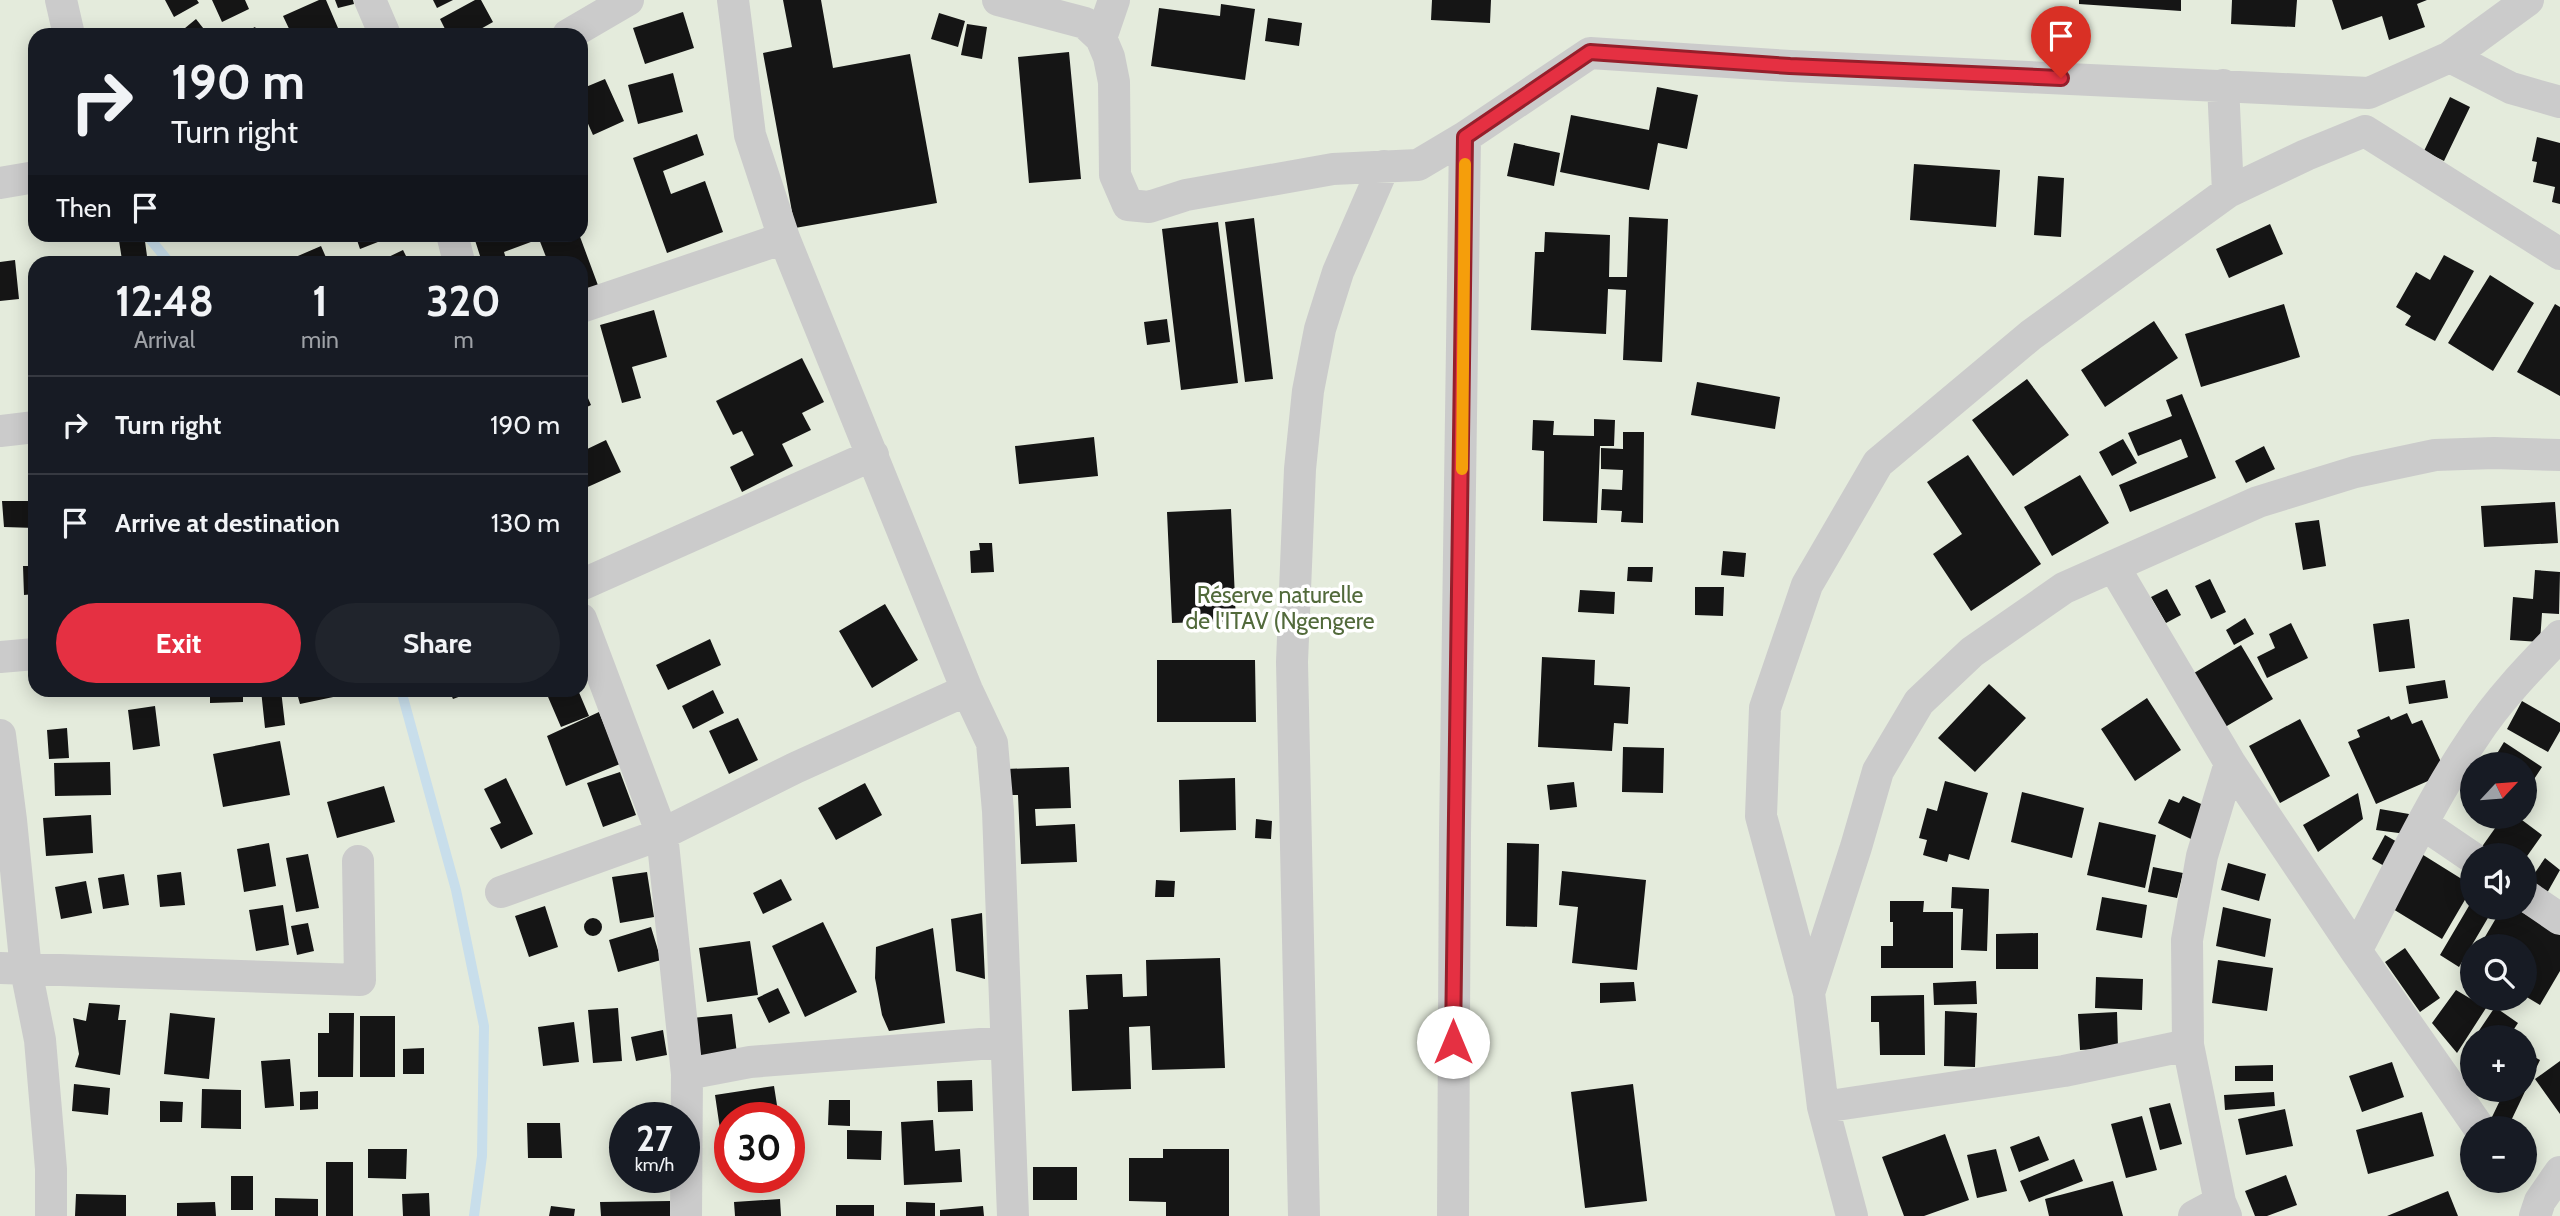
<!DOCTYPE html>
<html lang="en">
<head>
<meta charset="utf-8">
<style>
  body { margin:0; font-family:Cabin,sans-serif; background:#20242c; color:#f1f3f6; height:100vh; display:flex; flex-direction:column; font-size:26px; white-space:nowrap }
  * { box-sizing:border-box; margin:0 }
  p { font-size:23px; color:#9ea1a6 }
  .icon { flex:none; width:38px; height:38px; fill:none; stroke:currentColor; stroke-width:2; stroke-linecap:round; stroke-linejoin:round }
  .map { position:relative; flex:1; overflow:hidden }
  .side { position:absolute; left:28px; top:256px; width:560px; height:441px; display:flex; flex-direction:column; background:#171b24; border-radius:21px; box-shadow:0 4px 18px #0003 }
  .side>* { flex:none }
  .guide { position:absolute; left:28px; top:28px; width:560px; height:214px; border-radius:21px; box-shadow:0 4px 18px #0003; background:#171b24; color:#f1f3f6; overflow:hidden }
  .needle { width:46px; rotate:64deg }
  .controls { position:absolute; left:2460px; top:752px; display:grid; gap:14px }
  .controls a { display:grid; place-items:center; width:77px; height:77px; border-radius:50%; background:#171b24; box-shadow:0 4px 18px #0003; font-size:35px }
  .speed { position:absolute; left:609px; top:1102px; display:flex; gap:14px; font-size:35px; font-weight:700; text-align:center }
  .speed>* { display:grid; place-content:center; width:91px; height:91px; border-radius:50%; background:#171b24; box-shadow:0 4px 18px #0003; line-height:1 }
  .speed small { font-size:18px; font-weight:400 }
  .speed .limit { border:10px solid #d22; background:#fff; color:#111 }
  .pin { position:absolute; display:grid; place-items:center; width:60px; height:60px; color:#fff; margin:-72px -30px; border-radius:50% 50% 50% 0; rotate:-45deg; box-shadow:0 0 7px #0007 }
  .pin .icon { rotate:45deg }
  .me { position:absolute; width:77px; margin:-38px; rotate:0deg; stroke-linejoin:round; filter:drop-shadow(0 0 5px #0008) }
  .turn { display:flex; align-items:center; gap:24px; height:147px; padding:0 28px; font-size:32px }
  .turn .icon { width:91px; height:91px; stroke-width:2.5 }
  .turn b { display:block; font-size:49px; line-height:60px }
  .then { display:flex; align-items:center; height:66px; padding:0 28px; background:#0003; gap:14px; font-size:26px }
  .eta { display:flex; justify-content:space-evenly; align-items:center; height:119px; text-align:center }
  .eta b { font-size:42px; font-weight:700; line-height:49px }
  .button { display:flex; gap:14px; margin-top:auto; padding:14px 28px }
  .button a { flex:1; height:80px; border-radius:42px; background:#e53042; color:#fff; font-size:28px; font-weight:700; line-height:80px; text-align:center }
  .button a+a { background:#20242c; color:#f1f3f6 }
  ul { padding:0; list-style:none }
  li { display:flex; align-items:center; gap:21px; height:98px; padding:0 28px; border-top:2px solid #363941 }
  li div { flex:1 }
  li b { display:block; font-size:26px }
  li em { font-style:normal }
  .map>svg:first-child { display:block }
  .green { fill:#e4ebdc; fill-rule:evenodd }
  .lines { fill:none; stroke-linecap:round; stroke-linejoin:round }
  .stream { stroke:#c8deeb; stroke-width:10 }
  .building { fill:#151515 }
  .minor { stroke:#cbcbcb; stroke-width:32 }
  .route-casing { stroke:#951f2b; stroke-width:18 }
  .route { stroke:#e53042; stroke-width:12 }
  .slow { stroke:#f59e0b; stroke-width:12 }
  .labels { text-anchor:middle; dominant-baseline:central; stroke-width:7; stroke-linejoin:round; paint-order:stroke }
  .park-label { font-size:23px; fill:#526a3b; stroke:#fff }
</style>
</head>
<body>
<div class="map">
<svg width="2560" height="1216" viewBox="0 0 2560 1216">
  <rect width="100%" height="100%" fill="#fff"/>
  <path class="green" d="M0,0H2560V1216H0ZM35,35H581V234H35ZM35,262H581V690H35ZM2473,765H2525V817H2473ZM2473,856H2525V908H2473ZM2473,947H2525V999H2473ZM2473,1038H2525V1090H2473ZM625,1118H684V1178H625ZM730,1118H789V1178H730ZM2473,1129H2525V1181H2473Z"/>
  <g class="lines">
    <path class="stream" d="M146,234L169,262
      M401,690L456,890L484,1026L482,1156L474,1216"/>
  </g>
  <path class="building" d="M165,0H197L199,3L174,17Z
    M212,0H245L249,9L222,22Z
    M319,0H326L338,28L323,35H292L283,16Z
    M335,0H353L354,4L338,8Z
    M433,0H453L437,8Z
    M475,0H481L493,22L470,35H448L440,19Z
    M783,0H821L833,68L910,54L937,203L795,228L763,53L792,47Z
    M1432,0H1491L1490,23L1431,20Z
    M2079,0H2181V11L2079,4Z
    M2232,0H2297L2295,27L2231,24Z
    M2332,0H2427L2417,4L2425,27L2389,40L2382,16L2342,30Z
    M1221,4L1255,9L1245,80L1151,66L1159,8L1220,16Z
    M683,12L694,48L645,64L633,28Z
    M939,13L965,21L958,47L931,39Z
    M1268,18L1302,23L1299,46L1265,41Z
    M196,19L207,33L204,35H181L179,33Z
    M967,24L987,27L982,59L961,55Z
    M255,27L260,35H240Z
    M1069,52L1081,179L1029,183L1018,57Z
    M673,73L683,112L638,124L628,85Z
    M605,79L624,121L593,135L581,108V89Z
    M1657,87L1698,95L1687,149L1658,143L1649,190L1560,172L1571,115L1649,130Z
    M2450,97L2470,107L2444,161L2424,151Z
    M697,134L704,155L663,171L671,194L705,181L723,232L667,253L633,158Z
    M2537,137L2560,143V204L2552,202L2555,187L2533,182L2537,162L2532,161Z
    M1514,143L1560,153L1554,186L1507,176Z
    M1914,164L2000,170L1996,227L1910,220Z
    M2038,176L2064,178L2061,237L2034,235Z
    M1629,217L1668,219L1662,362L1623,360L1626,290L1608,289L1606,334L1531,330L1535,252H1544L1545,232L1610,235L1609,277H1627Z
    M1254,218L1273,379L1245,382L1225,222Z
    M1218,222L1238,383L1181,390L1162,229Z
    M2270,224L2283,254L2229,278L2216,249Z
    M118,234H144L147,256L122,260Z
    M355,234H380L383,240L360,249Z
    M473,234H579L599,288L581,295V262H548L539,239L504,252L507,262H482Z
    M321,246L328,262H284Z
    M403,250L409,262H378Z
    M2444,255L2474,271L2435,341L2405,325L2411,316L2396,307L2416,272L2430,280Z
    M15,260L19,299L0,301V262Z
    M2490,275L2534,303L2493,371L2448,343Z
    M2284,304L2300,357L2201,387L2185,334Z
    M2555,304L2560,307V396L2517,372Z
    M654,310L667,357L632,367L641,398L622,403L600,325Z
    M1167,319L1170,342L1147,345L1144,322Z
    M2154,321L2178,358L2105,407L2081,370Z
    M802,358L824,402L802,413L811,430L782,444L793,466L742,492L730,467L754,455L742,431L733,435L716,401Z
    M2027,379L2069,435L2013,476L1972,420Z
    M581,382L591,405L581,410Z
    M1697,382L1780,397L1775,429L1691,415Z
    M2182,394L2216,478L2130,512L2119,485L2188,457L2181,439L2138,456L2128,433L2172,416L2166,400Z
    M1594,419L1615,420L1614,446H1600L1597,523L1543,521L1544,451L1532,450L1533,420L1554,421L1553,435L1594,436Z
    M1623,432H1644L1643,523L1621,522L1622,511L1601,510L1602,489L1622,490L1623,470L1601,469V448L1623,449Z
    M1094,437L1098,476L1019,484L1015,446Z
    M2123,439L2137,463L2112,476L2099,452Z
    M606,440L621,472L581,490V452Z
    M2264,446L2275,469L2246,483L2235,461Z
    M1968,455L2041,564L1971,611L1933,554L1962,534L1927,482Z
    M2080,475L2109,523L2052,556L2024,507Z
    M2,501H35V528L4,527Z
    M2555,502L2558,543L2484,547L2481,506Z
    M1231,509L1236,621L1172,623L1167,512Z
    M2319,520L2326,566L2303,570L2295,523Z
    M979,543H992L994,572L971,573L970,551L980,550Z
    M1723,551L1746,553L1744,577L1721,575Z
    M23,566H35V594L24,595Z
    M1628,567H1653L1652,582L1627,581Z
    M2535,570L2560,572L2559,614L2542,613L2540,642L2510,640L2513,597L2533,599Z
    M2210,579L2226,612L2211,619L2195,586Z
    M1695,587H1724L1723,616L1695,615Z
    M2167,589L2181,615L2166,623L2151,597Z
    M1580,590L1615,592L1614,614L1578,612Z
    M885,604L918,660L872,688L839,631Z
    M2245,618L2254,634L2234,645L2226,630Z
    M2409,619L2415,668L2379,672L2373,624Z
    M2291,623L2308,658L2267,678L2257,657L2275,648L2269,634Z
    M710,639L721,665L668,690L656,665Z
    M2241,645L2273,699L2220,730L2189,676Z
    M1542,657L1595,660L1594,685L1630,687L1628,724L1614,723L1612,751L1538,747Z
    M1157,660H1255L1256,722H1157Z
    M2445,680L2448,698L2409,704L2406,686Z
    M1989,684L2026,718L1975,772L1938,738Z
    M210,690H243V702L210,703Z
    M261,690H281L285,725L265,728Z
    M296,690H336L338,696L300,704Z
    M449,690H477L453,699Z
    M545,690H578L589,716L561,727Z
    M713,690L724,713L693,729L682,706Z
    M2147,698L2181,750L2135,781L2101,729Z
    M2522,701L2560,723V731L2548,752L2507,729Z
    M155,706L160,746L133,750L128,710Z
    M599,712L620,764L566,786L547,736Z
    M2407,713L2412,724L2422,720L2446,773L2376,804L2348,742L2360,737L2357,730L2389,716L2391,720Z
    M738,718L758,760L729,774L709,731Z
    M2300,719L2330,776L2280,803L2249,746Z
    M67,728L69,758L49,759L47,730Z
    M280,741L290,795L223,807L213,754Z
    M2504,742L2542,767L2525,793V765H2490Z
    M1623,747L1664,748L1663,793L1622,792Z
    M110,762L111,795L55,796L54,763Z
    M1069,767L1071,808L1035,809L1036,826L1075,824L1077,862L1021,864L1018,795H1008L1006,769Z
    M620,772L636,815L603,827L587,783Z
    M506,778L533,834L501,849L490,828L501,823L484,789Z
    M1235,778L1236,830L1180,832L1179,780Z
    M1945,781L1988,793L1969,860L1949,854L1947,862L1923,855L1927,840L1919,838L1927,808L1937,811Z
    M1574,782L1577,807L1550,810L1547,785Z
    M865,783L882,815L836,840L818,808Z
    M384,786L395,822L337,838L327,802Z
    M2022,792L2084,808L2072,858L2011,842Z
    M2358,793L2363,819L2318,852L2303,825Z
    M2183,796L2208,807L2193,840L2158,823L2169,799L2179,803Z
    M2380,809L2409,814L2406,834L2376,830Z
    M91,815L93,853L46,856L43,818Z
    M2503,817H2518L2542,835L2525,859V856H2492L2481,848Z
    M1256,819L1272,821L1271,839L1255,838Z
    M2099,822L2156,835L2145,888L2087,875Z
    M2385,835L2406,847L2393,871L2372,859Z
    M269,843L276,886L244,892L237,849Z
    M1507,843L1539,844L1537,927L1506,926Z
    M2420,853L2473,886L2442,939L2388,906Z
    M308,854L319,908L296,912L286,858Z
    M2545,858L2560,870L2547,893L2530,880Z
    M2228,863L2266,874L2259,901L2221,890Z
    M2153,867L2183,873L2177,898L2148,892Z
    M1562,871L1646,880L1637,970L1572,963L1578,907L1559,905Z
    M181,872L185,905L160,907L157,875Z
    M647,872L654,917L620,923L612,877Z
    M124,874L129,905L103,909L98,878Z
    M781,879L792,900L763,914L753,893Z
    M1156,880L1175,881L1174,897H1155Z
    M86,881L92,913L61,919L55,887Z
    M1952,887L1989,889L1987,951L1961,950L1963,909L1951,908Z
    M2102,897L2147,905L2142,938L2096,930Z
    M2473,899V908H2487L2492,911L2459,967L2440,955Z
    M1890,901H1924L1923,912H1953V968H1881V946H1893V922H1890Z
    M283,905L289,945L256,951L249,910Z
    M545,906L558,947L529,957L515,916Z
    M2223,907L2271,919L2265,957L2216,946Z
    M2502,908H2515L2560,935V971L2540,1005L2525,996V947H2479Z
    M982,913L985,979L956,971L951,919Z
    M584 927a9 9 0 1 1 18 0a9 9 0 1 1-18 0Z
    M823,922L857,992L805,1017L772,946Z
    M308,923L314,951L297,955L291,926Z
    M651,927L661,960L618,972L609,940Z
    M933,928L945,1023L889,1031L882,1015L875,978L876,947Z
    M2038,933V969H1996V934Z
    M750,941L758,995L707,1002L699,948Z
    M2405,948L2440,998L2420,1012L2385,962Z
    M1220,958L1225,1068L1152,1070L1150,1026L1129,1027L1131,1089L1072,1091L1069,1010L1088,1009L1086,975L1122,974L1123,997L1147,996L1146,960Z
    M2218,960L2273,968L2267,1011L2212,1003Z
    M2096,977L2143,979L2142,1010L2095,1008Z
    M1976,981L1977,1004L1934,1005L1933,983Z
    M1634,982L1636,1001L1600,1003V983Z
    M778,988L790,1013L769,1023L757,998Z
    M2456,990L2486,1008L2457,1053L2432,1023Z
    M1924,995L1925,1055H1880L1879,1022H1871V996Z
    M89,1003L120,1005L118,1020H126L120,1075L75,1067L79,1054L73,1018L86,1021Z
    M2495,1007L2518,1023L2508,1038H2474Z
    M618,1008L622,1061L593,1063L588,1010Z
    M1945,1011L1977,1013L1975,1067L1944,1066Z
    M2117,1012L2118,1048L2080,1050L2078,1014Z
    M170,1013L215,1018L209,1079L164,1074Z
    M329,1013H354L353,1077H318V1033H329Z
    M732,1014L737,1054L699,1057L692,1018Z
    M360,1016H395V1077H360Z
    M574,1022L579,1062L543,1066L538,1027Z
    M663,1030L667,1055L636,1061L631,1037Z
    M424,1048V1074H403V1049Z
    M2525,1052L2540,1060L2509,1125L2492,1117L2505,1090H2525Z
    M290,1059L294,1106L265,1108L261,1061Z
    M2473,1059V1079L2463,1072Z
    M2560,1061V1114L2535,1079Z
    M2392,1062L2404,1097L2362,1112L2349,1076Z
    M2273,1065V1081H2235V1066Z
    M972,1080L973,1111L938,1112L937,1081Z
    M74,1084L110,1088L108,1115L72,1111Z
    M1633,1084L1647,1201L1585,1208L1571,1092Z
    M774,1086L779,1118H730V1127L720,1129L715,1095Z
    M202,1089L241,1090V1129L201,1128Z
    M318,1091V1109L300,1110V1092Z
    M2274,1092L2275,1106L2225,1110L2224,1095Z
    M829,1100H850V1126L828,1125Z
    M160,1101L183,1102L182,1122H160Z
    M2170,1103L2182,1144L2160,1150L2149,1108Z
    M2285,1109L2293,1146L2246,1155L2238,1119Z
    M2422,1112L2434,1156L2368,1174L2356,1130Z
    M2142,1116L2157,1170L2126,1178L2111,1124Z
    M933,1120L935,1151L960,1149L962,1182L904,1185L901,1122Z
    M527,1123H560L562,1158H528Z
    M847,1130L882,1131L881,1160L847,1159Z
    M1945,1134L1969,1200L1924,1216H1904L1882,1157Z
    M2039,1136L2049,1160L2019,1172L2010,1147Z
    M368,1149H407L406,1179L368,1178Z
    M1163,1149H1229V1216H1166V1202L1129,1201V1158H1163Z
    M1996,1149L2007,1191L1977,1198L1967,1155Z
    M2074,1159L2083,1181L2029,1202L2020,1181Z
    M326,1162H353V1216H326Z
    M1033,1167H1077V1200H1033Z
    M2286,1175L2297,1205L2267,1216H2255L2245,1191Z
    M231,1176H253V1210H231Z
    M2113,1181L2123,1216H2049L2045,1199Z
    M2448,1191L2458,1216H2387Z
    M429,1193L430,1216H403L402,1194Z
    M76,1194L126,1195V1216H75Z
    M275,1198L318,1199V1216H275Z
    M780,1199L781,1216H735L734,1202Z
    M670,1201V1216H601L600,1202Z
    M215,1202L216,1216H177V1203Z
    M906,1202L935,1203V1216H906Z
    M836,1205H874V1216H836Z
    M551,1206L575,1209L574,1216H549Z
    M983,1206L984,1216H940V1210Z"/>
  <g class="lines">
    <path class="minor" d="M61,0L69,35
      M370,0L385,35
      M733,0L750,135L784,238L967,690L992,743L998,811L1013,1216
      M998,0L1085,23L1101,38L1109,57L1114,82L1115,175L1128,205L1149,207L1186,195L1333,169L1418,165L1465,137L1590,53L1790,66L2369,93L2450,57L2528,0
      M568,35L628,0
      M1101,38L1114,0
      M2450,57L2511,88L2560,102
      M2223,85L2228,192
      M2365,131L2560,254
      M0,183L35,177
      M452,234L459,262
      M581,307L784,238
      M0,431L35,427
      M2114,567L2230,763L2356,951L2480,1129
      M581,585L873,455
      M581,619L662,834L687,1074L686,1216
      M0,657L35,654
      M0,735L11,820L26,970L40,1040L51,1169V1216
      M2423,824L2473,858
      M501,892L662,834L795,768L967,690
      M2525,895L2560,919
      M2356,951C2393,881 2429,803 2474,737C2498,700 2530,667 2560,636
      M0,968L360,980L358,861
      M1809,993L1856,847L1878,771L1919,702L1972,652L2064,588L2258,502L2355,472L2435,455L2494,453L2560,455
      M687,1074L750,1062L1006,1042
      M1823,1107L2064,1071L2188,1045
      M1304,1216L1292,662L1300,469L1308,391L1320,329L1338,272L1384,166
      M1453,1216L1455,834L1465,137
      M1852,1216L1823,1107L1809,993L1761,816L1765,708L1807,585L1878,463L2031,335L2228,192L2306,155L2365,131
      M2194,1216L2220,1202
      M2226,1216L2220,1202L2188,1045L2187,940L2202,856L2230,763
      M2535,1216L2540,1201L2560,1172"/>
  </g>
  <g class="lines">
    <g class="route-casing">
      <path id="route" d="M1453,1042L1465,137L1590,52L1790,66L2061,78"/>
    </g>
    <use href="#route" class="route"/>
    <path class="slow" d="M1462,469L1465,164"/>
  </g>
  <g class="labels">
    <g class="park-label">
      <text x="1280" y="595">Réserve naturelle<tspan x="1280" dy="26">de l'ITAV (Ngengere</tspan></text>
    </g>
  </g>
</svg>
<div class="controls">
<a><svg class="needle" viewBox="-14 -14 28 28"><path d="M0-13l5 13h-10z" fill="#e53935"/><path d="M0 13l5-13h-10z" fill="#9ea1a6"/></svg></a>
<a><svg class="icon" aria-label="sound" viewBox="0 0 24 24"><path d="M4 9h4l5-4v14l-5-4H4zM17 9q2 3 0 6"/></svg></a>
<a><svg class="icon" aria-label="search" viewBox="0 0 24 24"><circle cx="10" cy="10" r="6"/><path d="M15 15l6 6"/></svg></a>
<a>+</a>
<a>−</a>
</div>
<div class="speed"><div>27<small>km/h</small></div><div class="limit">30</div></div>
<div class="pin" style="left:2061px;top:78px;background:#d93025"><svg class="icon" aria-label="arrive" viewBox="0 0 24 24"><path d="M6 21V4h12l-3 4 3 4H6"/></svg></div>
<svg class="me" style="left:1453px;top:1042px" viewBox="-20 -20 40 40"><circle r="19" fill="#fff"/><path d="M0-13L10 11 0 6-10 11z" fill="#e53042"/></svg>
<div class="guide">
<div class="turn"><svg class="icon" aria-label="right" viewBox="0 0 24 24"><path d="M7 20v-9h11M14 6l5 5-5 5"/></svg><div><b>190 m</b>Turn right</div></div>
<div class="then">Then<svg class="icon" aria-label="arrive" viewBox="0 0 24 24"><path d="M6 21V4h12l-3 4 3 4H6"/></svg></div>
</div>
<section class="side">
<div class="eta">
<div><b>12:48</b><p>Arrival</p></div>
<div><b>1</b><p>min</p></div>
<div><b>320</b><p>m</p></div>
</div>
<ul>
<li><svg class="icon" aria-label="right" viewBox="0 0 24 24"><path d="M7 20v-9h11M14 6l5 5-5 5"/></svg><div><b>Turn right</b></div><em>190 m</em></li>
<li><svg class="icon" aria-label="arrive" viewBox="0 0 24 24"><path d="M6 21V4h12l-3 4 3 4H6"/></svg><div><b>Arrive at destination</b></div><em>130 m</em></li>
</ul>
<div class="button"><a>Exit</a><a>Share</a></div>
</section>
</div>
</body>
</html>
